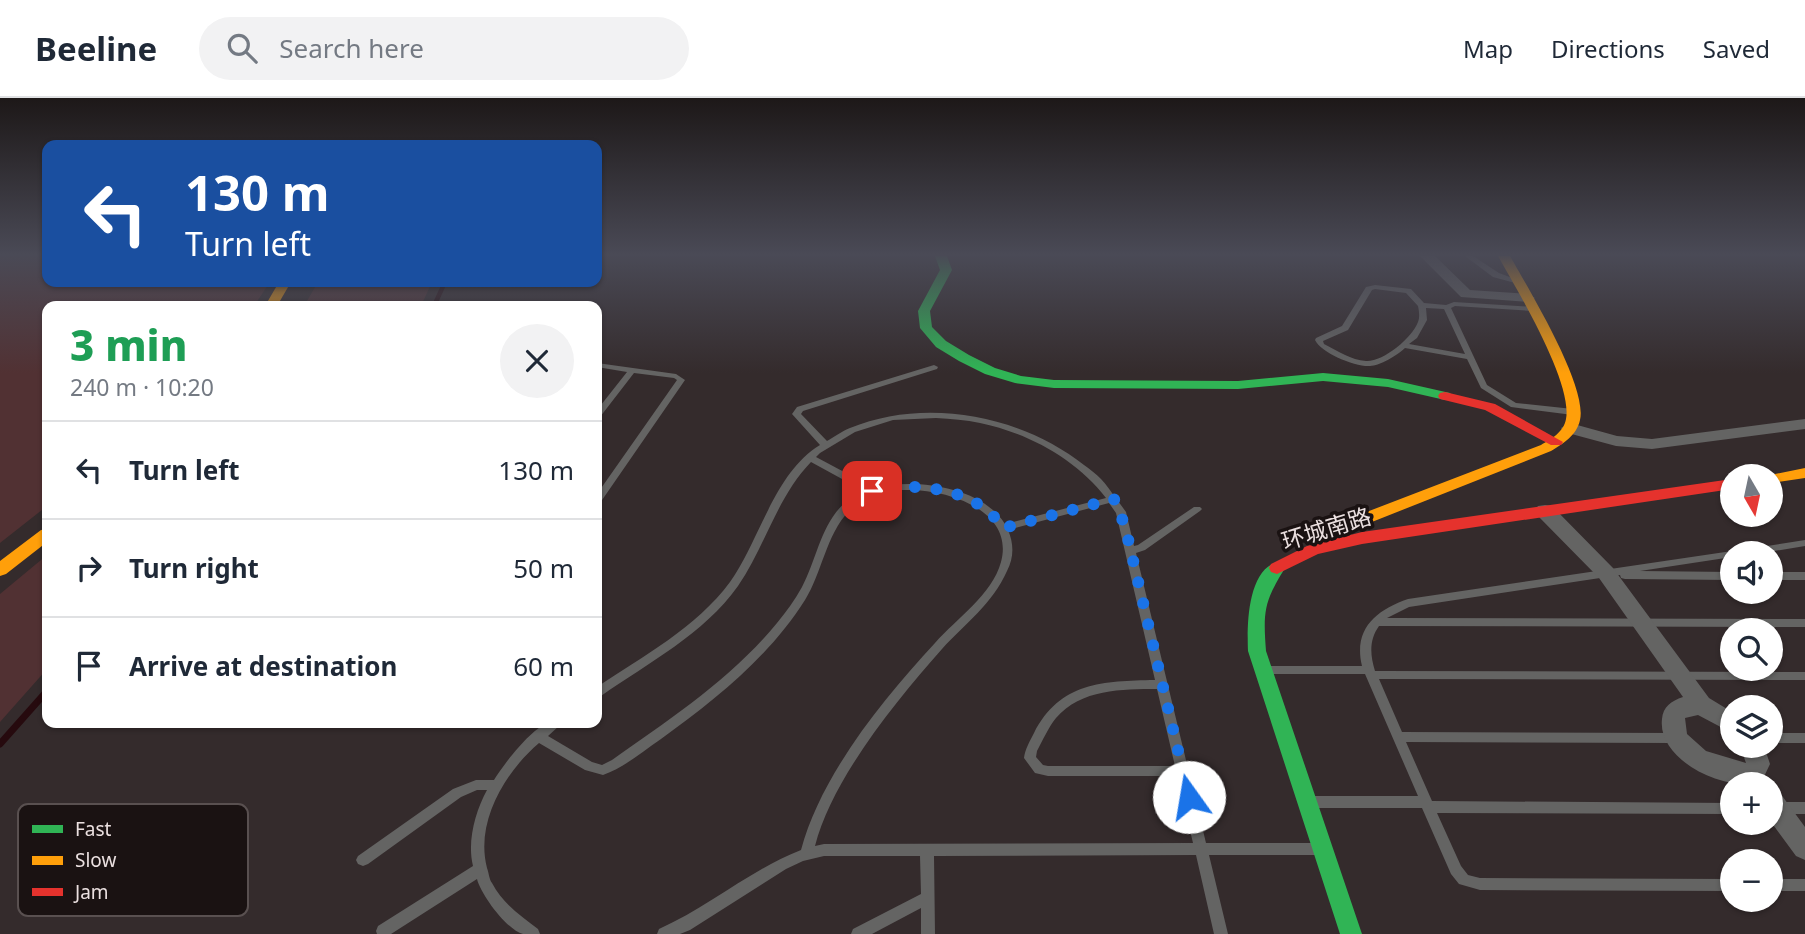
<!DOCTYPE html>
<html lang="en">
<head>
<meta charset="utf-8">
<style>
  body { margin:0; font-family:"Noto Sans","Noto Sans SC",sans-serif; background:#f2f2f3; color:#1f2937; height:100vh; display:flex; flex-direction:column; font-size:26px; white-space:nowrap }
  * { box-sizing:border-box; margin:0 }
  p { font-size:23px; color:#747a83 }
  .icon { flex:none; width:38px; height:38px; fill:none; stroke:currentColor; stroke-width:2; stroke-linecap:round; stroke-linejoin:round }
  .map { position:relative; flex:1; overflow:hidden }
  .sheet { position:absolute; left:42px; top:203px; width:560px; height:427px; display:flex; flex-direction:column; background:#fff; border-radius:14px; box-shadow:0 2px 5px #0004 }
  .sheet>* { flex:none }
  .guide { position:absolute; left:42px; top:42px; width:560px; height:147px; border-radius:14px; box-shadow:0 2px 5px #0004; background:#1a4fa0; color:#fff; overflow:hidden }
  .needle { width:46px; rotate:171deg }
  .controls { position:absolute; left:1720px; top:366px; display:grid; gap:14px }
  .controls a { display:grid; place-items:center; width:63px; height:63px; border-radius:50%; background:#fff; box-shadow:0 2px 5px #0004; font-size:35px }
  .pin { position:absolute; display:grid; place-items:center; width:60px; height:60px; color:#fff; margin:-30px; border-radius:14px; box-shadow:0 4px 10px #0006 }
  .me { position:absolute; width:77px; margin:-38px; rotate:347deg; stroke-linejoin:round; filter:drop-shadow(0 0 5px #0008) }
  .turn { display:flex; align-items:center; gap:24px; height:147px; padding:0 28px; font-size:32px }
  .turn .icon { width:91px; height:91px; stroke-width:2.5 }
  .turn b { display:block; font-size:49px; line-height:60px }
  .round { display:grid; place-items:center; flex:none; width:74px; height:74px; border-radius:37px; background:#f2f2f3 }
  .summary { display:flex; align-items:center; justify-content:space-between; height:119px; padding:0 28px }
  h1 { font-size:42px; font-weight:800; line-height:52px; color:#1e9e55 }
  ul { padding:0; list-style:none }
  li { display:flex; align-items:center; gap:21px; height:98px; padding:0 28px; border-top:2px solid #e0e1e3 }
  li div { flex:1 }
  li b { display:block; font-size:26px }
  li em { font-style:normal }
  header { display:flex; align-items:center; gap:42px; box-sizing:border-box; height:98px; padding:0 35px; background:#fff; border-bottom:2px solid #e0e1e3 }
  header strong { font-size:33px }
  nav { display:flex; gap:38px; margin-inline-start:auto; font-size:24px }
  .search { width:490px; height:63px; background:#f2f2f3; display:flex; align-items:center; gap:18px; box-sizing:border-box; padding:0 24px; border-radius:38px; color:#747a83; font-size:26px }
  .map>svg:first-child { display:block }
  .green { fill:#513133 }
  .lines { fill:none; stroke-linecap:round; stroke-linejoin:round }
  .stream-far1 { stroke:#260a0e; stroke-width:4.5 }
  .stream { stroke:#260a0e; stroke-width:7 }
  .lane { fill:#646463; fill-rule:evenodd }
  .street { fill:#646463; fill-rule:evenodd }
  .fast { fill:#30b455; fill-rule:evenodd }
  .slow { fill:#ff9f0a; fill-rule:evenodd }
  .jam { fill:#e5322d; fill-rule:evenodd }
  .route { stroke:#1a73e8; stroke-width:12; stroke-dasharray:0 21.6 }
  .labels { text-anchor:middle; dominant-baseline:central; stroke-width:7; stroke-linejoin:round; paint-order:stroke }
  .street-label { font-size:23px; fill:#ebe0e0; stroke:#1a1212 }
  .key { fill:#1a1212; stroke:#595050; stroke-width:2 }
  .key-label { font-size:19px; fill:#ebe0e0 }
</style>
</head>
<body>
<header>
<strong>Beeline</strong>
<div class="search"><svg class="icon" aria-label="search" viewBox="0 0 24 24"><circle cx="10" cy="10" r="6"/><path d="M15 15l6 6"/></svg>Search here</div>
<nav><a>Map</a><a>Directions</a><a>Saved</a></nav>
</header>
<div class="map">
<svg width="1805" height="836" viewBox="0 0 1805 836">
  <rect width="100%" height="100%" fill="#342b2c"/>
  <path class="green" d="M0,158H47V184H270L254,208H47V408L0,445Z
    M318,184H432L421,208H304Z
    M47,457V571L0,624V496Z"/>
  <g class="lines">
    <path class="stream-far1" d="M434,208L445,184"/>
    <path class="stream" d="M0,646L47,593"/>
    <path class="lane" d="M1465,158H1473L1499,175L1523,184L1519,186L1493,179Z
      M1375,187L1411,191L1424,205L1446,207L1454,204L1536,209L1537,211L1533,213L1455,208L1451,210L1487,287L1516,305L1573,311L1577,314L1573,317L1511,309L1481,290L1467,261L1405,250C1398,257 1379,268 1370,268C1355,269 1321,255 1315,242L1316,240L1342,228L1366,189ZM1375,191L1406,195L1418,208C1419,213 1420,219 1418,224C1412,240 1383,264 1366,263C1351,262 1338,253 1324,246L1323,243L1348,232L1372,192ZM1426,210L1444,211L1465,256L1409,246L1417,240L1427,222Z
      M597,265L676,276L685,282L600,405L597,406V396L677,282L674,280L634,275L600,319L597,320V312L627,274L597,269Z
      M934,267L938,269L937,271L803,313L801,316L827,343C834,339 842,333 850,330C925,299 1021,317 1084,367C1090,371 1096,376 1101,381C1106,386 1110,392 1114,398L1117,399L1119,401L1118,403L1126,414L1134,448L1138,447L1194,409H1200L1202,411L1200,413L1145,452L1136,455L1206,745H1317L1322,747L1324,751L1322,755L1317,757H1209L1228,836H1214L1196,757L934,758L935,836H921V810L872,836H851L853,831L921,796L920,758H824L803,763L786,771L690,832L680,836H657L659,831C709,809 750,772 801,752C821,677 883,601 935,545C957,520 992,497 1001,464C1015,412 946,391 907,392C885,392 864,397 849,413C826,437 822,475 805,502C769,559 715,602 661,641C642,654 625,669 603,677L585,672L539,645C505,674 475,724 487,770C489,775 489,781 492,785C503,806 520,817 538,831L540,836C535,836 528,836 523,836C507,832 481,797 477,781L391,836H377L376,833L378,828L473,768C467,744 475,714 487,692H477L461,699L368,766L363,768L358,766L356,762L358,758L453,691L476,682H494C503,667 533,628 549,625C551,624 560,625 561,625L559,628L548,638L592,664L602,667L612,662C670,621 731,581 777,525C786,514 795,502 802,489C817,461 822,420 850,401C854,398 860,395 864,393L811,364C777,399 765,449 738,488C704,536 648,565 601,598L597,600V589C643,558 696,530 730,484C760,442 774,375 820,347L792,316L797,309ZM936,320C951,321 966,322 980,325C1028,335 1076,361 1106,400L1005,426C981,388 914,380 874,390L816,359L820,355L855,334L893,322ZM1109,405L1116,415L1155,582C1103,583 1060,584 1034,635C1030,643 1025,651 1024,660L1035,675L1048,678H1177L1193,745L824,746L815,748C832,681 896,603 942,551C965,526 993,505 1007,473C1014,460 1014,446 1008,432ZM1157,591L1175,668H1048L1043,667L1036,659L1037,653C1043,642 1048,630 1056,620C1081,591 1122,591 1157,591Z
      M1805,442V448L1762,455H1732V459L1640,473L1732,474V482L1625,481L1621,480L1620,477L1409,509L1387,520L1805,521V529L1379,528C1369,542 1370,557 1375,573L1805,574V582L1379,581L1402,634L1676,635L1680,636L1682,640L1680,644L1676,645L1406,644L1432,703L1732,705V716L1437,715L1461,768L1468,777L1480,780L1732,781V793L1480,792L1459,786L1451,776L1422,710H1311L1307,708L1305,704L1307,700L1311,698H1418L1365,576H1268L1264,575L1262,572L1264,569L1268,568H1362C1353,531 1376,512 1408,501L1732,453H1735Z
      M1771,474H1805V482H1771Z
      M1771,635H1805V645H1771Z
      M1771,704H1805V716H1771Z
      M1771,781H1805V793H1771Z"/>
    <path class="street" d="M1420,158H1435L1470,192L1528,196L1535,200L1528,204L1461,199Z
      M1805,321V331L1652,351L1616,348L1564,334L1561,330L1570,325L1617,338L1652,341Z
      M1545,407L1552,408L1613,470L1709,600L1732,614V635L1698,617L1685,620L1687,636L1706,653L1746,665L1740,648H1764L1770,666L1761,685C1726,694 1657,663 1662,621C1663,609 1671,603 1683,599L1599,480L1538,418L1535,413L1538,408Z
      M1771,692L1780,695L1805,729V762L1796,758L1771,724Z"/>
    <path class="fast" d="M935,158H947L952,172L930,213L932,229L946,243L969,257L995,270L1021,278L1054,282L1238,283L1323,275L1388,281L1450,295L1452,298L1445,302L1388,289L1323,283L1238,291L1054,290L1015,285L985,276L959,263L936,249L920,230L918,213L940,172Z
      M1277,464L1283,466L1285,470C1264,504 1263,513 1266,553L1362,836H1340L1248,553C1247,529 1247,473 1277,464Z"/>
    <path class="slow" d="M1498,158H1510C1528,190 1588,288 1580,322C1577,337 1563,346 1551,353L1329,441H1317L1315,437L1317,433L1541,347C1551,341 1564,334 1566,321C1573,284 1517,192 1498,158Z
      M279,184H291L277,208H265Z
      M1805,370V380L1771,385V378H1765Z
      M47,431V444L6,476L0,478V463L41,432Z"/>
    <path class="jam" d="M1445,294L1495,306L1563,344L1561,347H1551L1485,312L1440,301L1438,298L1440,295Z
      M1732,381V391L1362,446L1318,456L1277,476L1271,474L1269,470L1271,466L1307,448L1362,434Z"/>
  </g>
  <linearGradient id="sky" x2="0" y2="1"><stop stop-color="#1d1818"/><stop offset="0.57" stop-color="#4a4a56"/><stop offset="1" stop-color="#4a4a56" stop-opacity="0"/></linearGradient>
  <rect width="1805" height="275" fill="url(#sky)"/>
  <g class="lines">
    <path class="route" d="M872,393C915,383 977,390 1003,430L1114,401L1125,428L1189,699"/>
  </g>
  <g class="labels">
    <g class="street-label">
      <text transform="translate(1326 430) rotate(-17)">环城南路</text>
    </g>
  </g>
  <rect x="18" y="706" width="230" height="112" rx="10" class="key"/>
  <rect x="32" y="727" width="31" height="8" fill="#30b455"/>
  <rect x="32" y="758" width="31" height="9" fill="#ff9f0a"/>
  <rect x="32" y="790" width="31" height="8" fill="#e5322d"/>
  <g class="key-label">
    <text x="75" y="738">Fast</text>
    <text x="75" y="769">Slow</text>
    <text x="75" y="801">Jam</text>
  </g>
</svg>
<div class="controls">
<a><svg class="needle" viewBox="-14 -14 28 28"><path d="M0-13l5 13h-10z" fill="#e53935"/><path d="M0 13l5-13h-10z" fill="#747a83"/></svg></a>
<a><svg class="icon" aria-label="sound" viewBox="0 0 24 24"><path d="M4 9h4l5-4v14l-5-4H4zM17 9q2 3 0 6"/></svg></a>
<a><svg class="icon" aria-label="search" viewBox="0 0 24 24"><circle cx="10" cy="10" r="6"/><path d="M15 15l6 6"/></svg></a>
<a><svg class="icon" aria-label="layers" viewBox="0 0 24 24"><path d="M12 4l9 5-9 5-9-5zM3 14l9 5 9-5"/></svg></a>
<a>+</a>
<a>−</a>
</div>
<div class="pin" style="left:872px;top:393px;background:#d93025"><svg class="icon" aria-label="arrive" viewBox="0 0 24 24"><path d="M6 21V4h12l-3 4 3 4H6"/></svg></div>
<svg class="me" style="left:1189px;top:699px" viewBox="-20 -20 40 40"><circle r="19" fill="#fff"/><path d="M0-13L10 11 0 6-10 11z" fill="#1a73e8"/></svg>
<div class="guide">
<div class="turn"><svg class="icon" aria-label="left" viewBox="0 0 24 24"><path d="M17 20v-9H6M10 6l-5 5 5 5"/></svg><div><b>130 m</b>Turn left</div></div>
</div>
<section class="sheet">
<div class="summary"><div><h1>3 min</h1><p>240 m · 10:20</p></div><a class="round"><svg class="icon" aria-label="close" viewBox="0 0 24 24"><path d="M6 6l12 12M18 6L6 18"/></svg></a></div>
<ul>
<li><svg class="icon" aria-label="left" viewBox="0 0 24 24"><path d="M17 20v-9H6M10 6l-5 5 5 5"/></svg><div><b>Turn left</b></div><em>130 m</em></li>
<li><svg class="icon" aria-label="right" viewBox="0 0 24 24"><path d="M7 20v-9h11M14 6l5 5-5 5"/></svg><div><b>Turn right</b></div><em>50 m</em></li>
<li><svg class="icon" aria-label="arrive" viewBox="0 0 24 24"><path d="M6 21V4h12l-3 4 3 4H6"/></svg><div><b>Arrive at destination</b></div><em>60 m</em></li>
</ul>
</section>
</div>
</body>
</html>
